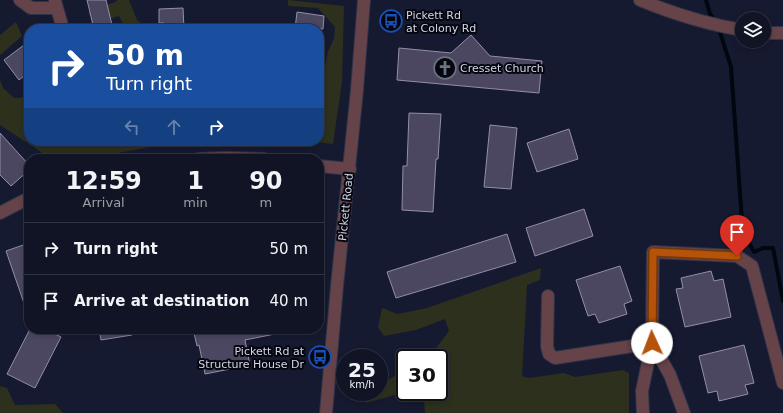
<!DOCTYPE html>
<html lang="en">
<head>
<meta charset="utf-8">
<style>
  body { margin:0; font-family:"DejaVu Sans",sans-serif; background:#191d2c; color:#f1f3f6; height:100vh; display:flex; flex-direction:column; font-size:15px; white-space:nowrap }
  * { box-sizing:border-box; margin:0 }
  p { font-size:13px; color:#9c9ea6 }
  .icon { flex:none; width:22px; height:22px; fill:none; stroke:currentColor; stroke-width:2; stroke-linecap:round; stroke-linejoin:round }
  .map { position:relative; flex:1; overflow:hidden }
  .details { position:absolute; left:24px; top:154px; width:300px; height:180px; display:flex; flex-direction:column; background:#101424; border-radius:16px; box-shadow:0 2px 6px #0003,0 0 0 1px #303341 }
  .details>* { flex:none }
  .top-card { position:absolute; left:24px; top:24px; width:300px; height:122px; border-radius:16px; box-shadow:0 2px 6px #0003,0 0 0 1px #303341; background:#1a4fa0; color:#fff; overflow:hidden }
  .tools { position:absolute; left:735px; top:12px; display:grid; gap:8px }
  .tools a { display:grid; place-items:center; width:36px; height:36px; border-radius:50%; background:#101424; box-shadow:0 2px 6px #0003,0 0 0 1px #303341; font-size:20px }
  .speed { position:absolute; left:336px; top:349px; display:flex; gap:8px; font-size:20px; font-weight:700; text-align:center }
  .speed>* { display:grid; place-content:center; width:52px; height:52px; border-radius:50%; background:#101424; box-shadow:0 2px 6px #0003,0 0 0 1px #303341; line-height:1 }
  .speed small { font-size:10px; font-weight:400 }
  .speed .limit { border:2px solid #111; border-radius:6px; background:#fff; color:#111 }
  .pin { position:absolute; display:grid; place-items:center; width:34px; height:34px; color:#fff; margin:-41px -17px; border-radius:50% 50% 50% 0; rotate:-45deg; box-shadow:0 0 4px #0007 }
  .pin .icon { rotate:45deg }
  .me { position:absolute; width:44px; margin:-22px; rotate:358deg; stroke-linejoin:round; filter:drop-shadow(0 0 3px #0008) }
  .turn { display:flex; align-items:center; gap:14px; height:84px; padding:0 16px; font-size:18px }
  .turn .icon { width:52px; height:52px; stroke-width:2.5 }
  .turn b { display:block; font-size:28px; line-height:34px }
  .lanes { display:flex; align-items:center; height:38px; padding:0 16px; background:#0003; justify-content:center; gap:20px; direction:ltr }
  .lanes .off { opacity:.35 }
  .eta { display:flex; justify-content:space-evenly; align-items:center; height:68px; text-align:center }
  .eta b { font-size:24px; font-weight:600; line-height:28px }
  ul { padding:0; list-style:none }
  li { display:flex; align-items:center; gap:12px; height:52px; padding:0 16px; border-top:1px solid #303341 }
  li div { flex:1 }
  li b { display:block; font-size:15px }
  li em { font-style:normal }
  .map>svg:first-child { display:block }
  .green { fill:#2c301d }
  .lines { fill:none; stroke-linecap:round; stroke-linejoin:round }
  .stream { stroke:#00070e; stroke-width:4 }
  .building { fill:#4b4761; stroke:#928eab }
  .minor-casing { stroke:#303449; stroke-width:14 }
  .minor { stroke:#654349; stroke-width:12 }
  .route-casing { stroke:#753606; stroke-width:10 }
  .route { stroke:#b45309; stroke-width:7 }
  .labels { text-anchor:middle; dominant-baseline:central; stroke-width:4; stroke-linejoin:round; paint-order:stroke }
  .poi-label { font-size:11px; fill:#d3d6e6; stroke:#05060f; text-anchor:start }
  .street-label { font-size:11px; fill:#d3d6e6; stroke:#05060f }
</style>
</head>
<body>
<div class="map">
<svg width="783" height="413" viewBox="0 0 783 413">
  <rect width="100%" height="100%" fill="#161a30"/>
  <path class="green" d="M117,0H129L137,20L148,29H126L119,16L100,22L88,14L92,9L116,2Z
    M288,0L344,6L342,82L333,144L308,141H319V77L323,76L328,51L334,39L335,27L318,8L288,6Z
    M16,22L22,36L0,55V35Z
    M0,80L3,88L14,98L29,97V141H89L101,146L107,141H212L150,147L85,159L47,156L0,125Z
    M541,268L540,280L527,285L522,376L529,378L564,373L575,377L623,370L629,373V413H425L424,399L411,392H439V358H423L434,351L449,331L445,319L416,330L384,336L378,327L382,308L398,314L427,308Z
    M405,370V392L366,403L363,398L368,392H379V385Z
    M0,386L7,388L15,405L55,404L63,413H0Z"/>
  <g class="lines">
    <path class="stream" d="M706,0L710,14L715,21
      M719,29L731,67L742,221L748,241L754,252L763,248H773L783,301"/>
  </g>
  <path class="building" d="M87,0H106L113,29H94Z
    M183,8L184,29H164V23H159V9Z
    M297,12L324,16L323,29H295Z
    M471,35L490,56L542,61L539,93L397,80L399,48L451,53Z
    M24,45L29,52V72L19,80L4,60Z
    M409,113L441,114L438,159H436L433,212L402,210L403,166H407Z
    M490,125L517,128L511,189L484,187Z
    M569,129L578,159L537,172L527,143Z
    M0,133L29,165V170L11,186L0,175Z
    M584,209L593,236L535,256L526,228Z
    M507,234L516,262L396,298L387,272Z
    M29,243V312H27L6,251Z
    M620,266L632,301L624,304L627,314L599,323L595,314L588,316L576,280Z
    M711,271L714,281L723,279L731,317L685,327L676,289L683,288L681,278Z
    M30,329H45L61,337L35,388L7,374Z
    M99,329H132V335L101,340Z
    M193,329H275V334L245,340L250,365L205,374L199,345L197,346Z
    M744,345L754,383L745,385L748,394L719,401L717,391L708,393L699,356Z"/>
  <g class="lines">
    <g class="minor-casing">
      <path id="minor" d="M20,0L31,8H57
        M640,0C674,14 706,24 742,30
        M55,1L63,29
        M764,33H783
        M199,159L226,158L264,159
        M319,166L350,169
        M0,213L29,198
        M548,296L547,346L549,354L555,358L652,343
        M652,343L670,375L684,413
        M326,413L337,286L357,90L364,0
        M643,413L642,391L652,343L653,252L737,256L752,266L783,383"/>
    </g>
    <use href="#minor" class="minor"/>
  </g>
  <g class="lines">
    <g class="route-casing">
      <path id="route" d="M652,343L653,252L737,256"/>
    </g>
    <use href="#route" class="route"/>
  </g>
  <defs>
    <g id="bus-ring" transform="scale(1.15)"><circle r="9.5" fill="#05060f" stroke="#1a4fb4" stroke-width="1.5"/><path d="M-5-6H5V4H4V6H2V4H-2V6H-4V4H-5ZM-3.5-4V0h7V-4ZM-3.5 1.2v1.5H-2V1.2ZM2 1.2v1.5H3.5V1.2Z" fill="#1a4fb4"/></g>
    <g id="church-ring" transform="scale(1.15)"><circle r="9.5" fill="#05060f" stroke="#6b7280" stroke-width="1.5"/><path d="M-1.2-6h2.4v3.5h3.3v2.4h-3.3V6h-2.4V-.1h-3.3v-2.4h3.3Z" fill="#6b7280"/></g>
  </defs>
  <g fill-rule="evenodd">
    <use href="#bus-ring" x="391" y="21"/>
    <use href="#church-ring" x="445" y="68"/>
    <use href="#bus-ring" x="320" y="357"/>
  </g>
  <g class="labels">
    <g class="poi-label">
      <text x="406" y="15">Pickett Rd<tspan x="406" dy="13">at Colony Rd</tspan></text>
      <text x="460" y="68">Cresset Church</text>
      <text x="304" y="351" text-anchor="end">Pickett Rd at<tspan x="304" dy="13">Structure House Dr</tspan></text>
    </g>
    <g class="street-label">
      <text transform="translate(346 207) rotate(-84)">Pickett Road</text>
    </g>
  </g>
</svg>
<div class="tools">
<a><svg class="icon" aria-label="layers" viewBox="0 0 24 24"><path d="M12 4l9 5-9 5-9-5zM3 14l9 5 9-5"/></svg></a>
</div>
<div class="speed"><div>25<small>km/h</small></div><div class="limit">30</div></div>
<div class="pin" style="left:737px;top:256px;background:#d93025"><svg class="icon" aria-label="arrive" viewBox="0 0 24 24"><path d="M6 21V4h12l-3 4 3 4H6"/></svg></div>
<svg class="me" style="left:652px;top:343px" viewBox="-20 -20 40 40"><circle r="19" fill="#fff"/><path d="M0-13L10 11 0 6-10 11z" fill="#b45309"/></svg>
<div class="top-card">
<div class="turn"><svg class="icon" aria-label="right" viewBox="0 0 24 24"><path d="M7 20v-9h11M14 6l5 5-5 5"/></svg><div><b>50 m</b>Turn right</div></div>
<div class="lanes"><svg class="icon off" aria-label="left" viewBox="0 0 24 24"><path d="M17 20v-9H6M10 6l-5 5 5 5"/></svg><svg class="icon off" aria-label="ahead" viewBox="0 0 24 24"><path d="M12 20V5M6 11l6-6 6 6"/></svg><svg class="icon" aria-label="right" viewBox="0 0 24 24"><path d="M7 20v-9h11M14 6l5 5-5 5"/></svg></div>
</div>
<section class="details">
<div class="eta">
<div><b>12:59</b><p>Arrival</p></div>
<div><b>1</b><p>min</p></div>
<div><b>90</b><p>m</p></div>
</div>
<ul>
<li><svg class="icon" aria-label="right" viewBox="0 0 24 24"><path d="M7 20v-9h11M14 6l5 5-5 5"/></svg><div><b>Turn right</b></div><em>50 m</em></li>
<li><svg class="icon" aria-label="arrive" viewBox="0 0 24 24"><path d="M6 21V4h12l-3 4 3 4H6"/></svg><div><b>Arrive at destination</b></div><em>40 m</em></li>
</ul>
</section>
</div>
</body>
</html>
